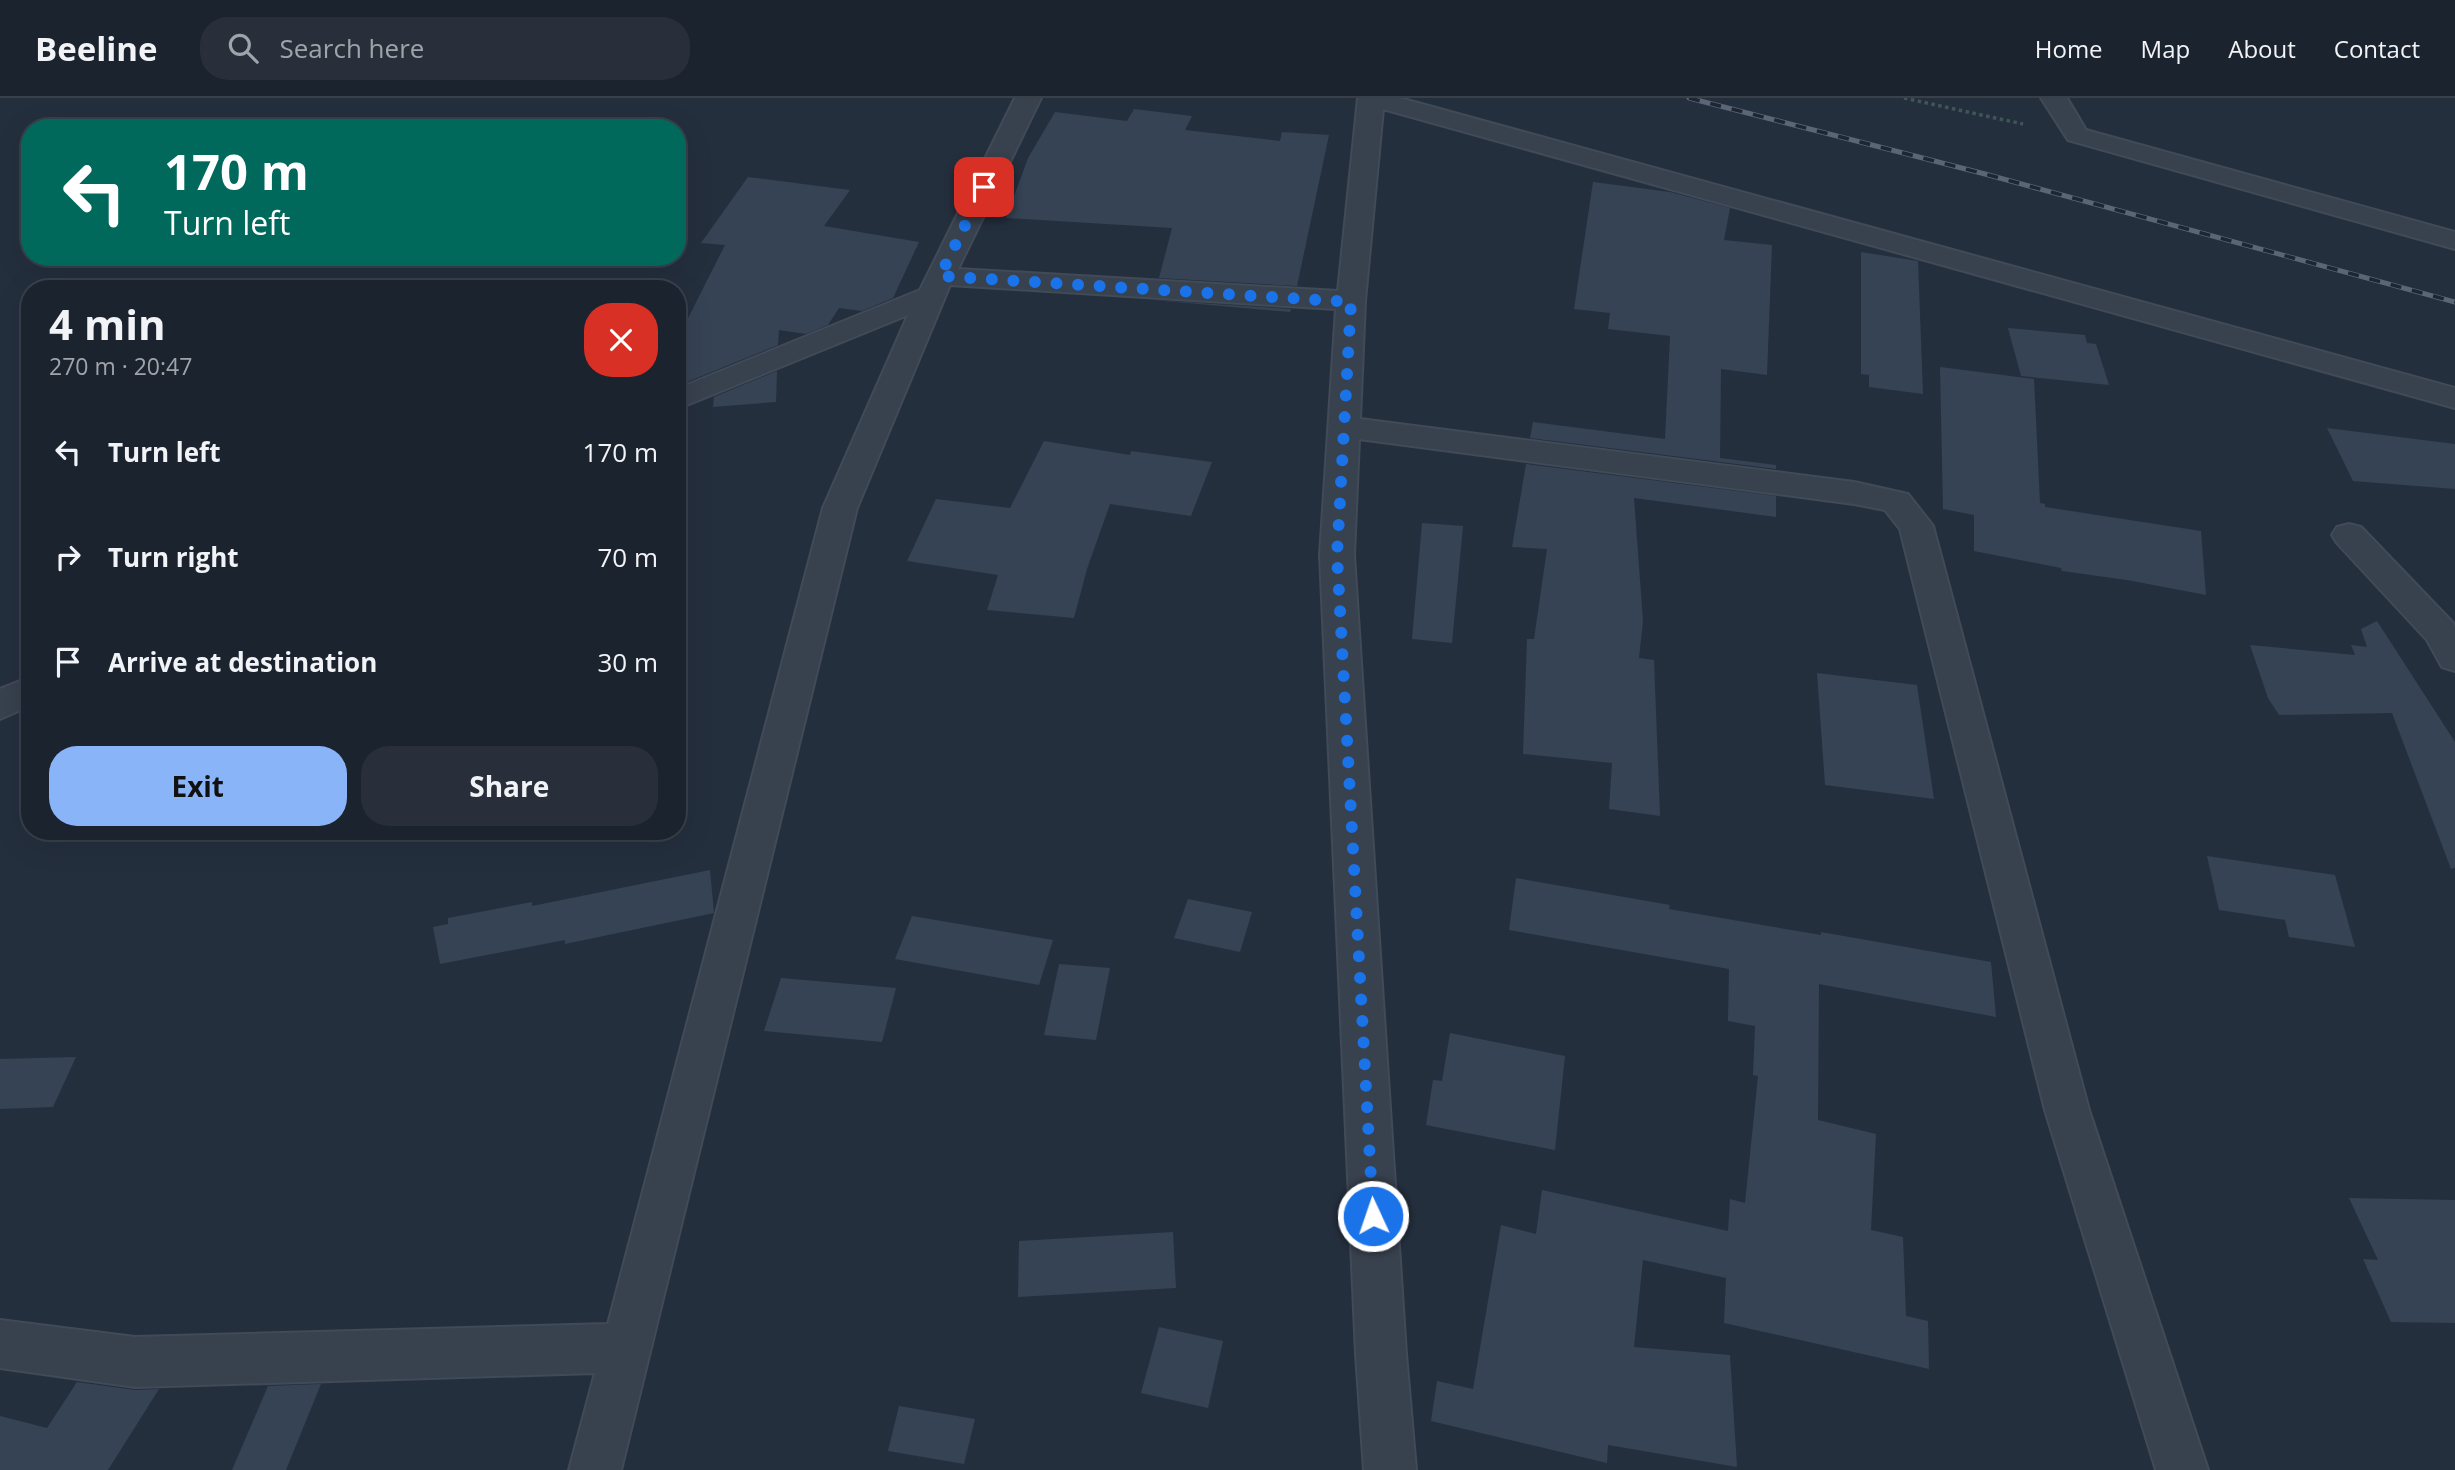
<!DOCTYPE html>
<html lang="en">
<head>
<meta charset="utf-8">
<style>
  body { margin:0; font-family:"Open Sans",sans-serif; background:#282f3a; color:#f1f3f6; height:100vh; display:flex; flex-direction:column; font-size:26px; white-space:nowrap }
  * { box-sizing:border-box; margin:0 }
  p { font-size:23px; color:#a0a4aa }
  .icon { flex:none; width:38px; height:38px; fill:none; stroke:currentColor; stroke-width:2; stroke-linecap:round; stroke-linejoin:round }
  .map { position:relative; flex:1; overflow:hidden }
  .drawer { position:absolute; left:21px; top:182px; width:665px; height:560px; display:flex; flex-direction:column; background:#1b232e; border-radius:28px; box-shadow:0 7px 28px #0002,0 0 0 2px #39404a }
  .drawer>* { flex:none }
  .guide { position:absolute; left:21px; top:21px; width:665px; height:147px; border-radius:28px; box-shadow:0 7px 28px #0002,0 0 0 2px #39404a; background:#00695c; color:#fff; overflow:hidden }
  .pin { position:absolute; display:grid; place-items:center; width:60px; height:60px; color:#fff; margin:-30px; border-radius:14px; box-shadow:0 4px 10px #0006 }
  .me { position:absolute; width:77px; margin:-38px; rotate:357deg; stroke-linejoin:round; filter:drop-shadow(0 0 5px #0008) }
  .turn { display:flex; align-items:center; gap:24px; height:147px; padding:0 28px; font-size:32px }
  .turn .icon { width:91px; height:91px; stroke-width:2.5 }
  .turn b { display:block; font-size:49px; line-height:60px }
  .round { display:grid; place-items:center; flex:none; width:74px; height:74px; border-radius:28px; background:#282f3a }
  .overview { display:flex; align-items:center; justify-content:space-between; height:119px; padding:0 28px }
  h1 { font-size:42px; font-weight:700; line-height:52px }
  .cta { display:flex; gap:14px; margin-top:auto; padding:14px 28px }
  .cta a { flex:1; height:80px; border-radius:28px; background:#8ab4f8; color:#111; font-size:28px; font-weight:700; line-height:80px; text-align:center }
  .cta a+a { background:#282f3a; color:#f1f3f6 }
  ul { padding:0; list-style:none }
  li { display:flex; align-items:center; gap:21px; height:105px; padding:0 28px }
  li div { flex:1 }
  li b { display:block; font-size:26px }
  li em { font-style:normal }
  header { display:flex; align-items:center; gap:42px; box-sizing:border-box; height:98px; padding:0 35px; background:#1b232e; border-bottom:2px solid #39404a }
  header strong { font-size:33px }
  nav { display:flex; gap:38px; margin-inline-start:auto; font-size:24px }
  .search { width:490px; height:63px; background:#282f3a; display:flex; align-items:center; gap:18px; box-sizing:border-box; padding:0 24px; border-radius:28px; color:#a0a4aa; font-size:26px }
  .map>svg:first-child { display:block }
  .building { fill:#364354 }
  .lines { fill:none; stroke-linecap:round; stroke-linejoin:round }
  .minor-casing { stroke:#414a57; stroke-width:4 }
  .path { stroke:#3f5557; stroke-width:3.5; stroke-dasharray:3.5 3.5; stroke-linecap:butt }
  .minor { fill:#38414e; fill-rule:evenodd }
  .rail-casing { stroke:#5a6575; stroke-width:5 }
  .rail { stroke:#1d2633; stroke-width:3.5; stroke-dasharray:11; stroke-linecap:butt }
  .route { stroke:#1a73e8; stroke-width:12; stroke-dasharray:0 21.6 }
</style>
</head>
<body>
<header>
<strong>Beeline</strong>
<div class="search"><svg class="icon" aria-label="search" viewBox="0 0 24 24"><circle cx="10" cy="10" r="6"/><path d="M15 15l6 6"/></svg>Search here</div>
<nav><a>Home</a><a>Map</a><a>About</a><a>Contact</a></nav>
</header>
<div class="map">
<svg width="2455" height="1372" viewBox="0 0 2455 1372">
  <rect width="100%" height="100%" fill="#242f3e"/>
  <path class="building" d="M1134,11L1192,18L1185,32L1280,43L1282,34L1329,37L1297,188L1159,180L1172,130L1006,120L1028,60L1055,14L1127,23Z
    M748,79L850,92L824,128L919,144L893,200L862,213L839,210L828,227L806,236L779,232L778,247L677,288V242L725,147L701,145Z
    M1593,84L1670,94L1730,110L1724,142L1772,147L1767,277L1721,271L1720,360L1776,367V371L1530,340L1533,324L1665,341L1670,238L1608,231L1610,215L1574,211Z
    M1861,154L1918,163L1923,296L1869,289V277L1861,276Z
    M1153,202L1291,211L1290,214Z
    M2008,230L2085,237L2087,245L2096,246L2109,287L2021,278Z
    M1940,269L2034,281L2040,405L2045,406V409L2201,433L2206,497L2127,482L2062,473L2061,470L1974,453V417L1943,411Z
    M777,273L776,304L713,309L714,299Z
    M2327,330L2455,346V391L2353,383Z
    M1044,343L1130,357L1131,353L1212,364L1191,418L1110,406L1087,471L1074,520L987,512L998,477L907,463L936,401L1010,410Z
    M1526,366L1776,398V419L1634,400L1643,523L1639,560L1654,562L1660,718L1609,711L1612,665L1523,656L1527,541H1534L1547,451L1512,449Z
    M1422,425L1463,428L1452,545L1412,541Z
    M2377,523L2455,644V770L2451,771L2392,615L2279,617L2268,600L2250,547L2355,557L2351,547L2367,549L2361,531Z
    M1817,575L1917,587L1934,701L1825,687Z
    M2207,758L2335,777L2355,849L2289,839L2285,822L2219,812Z
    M710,772L714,815L565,846V842L440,866L433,829L448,826V820L532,804V808Z
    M1516,780L1670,807L1669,811L1821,837V834L1991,864L1996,919L1819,886L1818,1022L1876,1036L1871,1132L1903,1139L1906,1218L1928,1223L1929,1271L1724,1225L1726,1180L1643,1162L1634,1249L1730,1257L1737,1369L1608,1347L1607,1365L1431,1323L1437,1283L1473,1291L1501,1127L1536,1136L1542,1092L1728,1133L1730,1101L1745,1105L1758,978L1753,977L1755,928L1728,923L1729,871L1509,832Z
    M1188,801L1252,814L1240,854L1174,840Z
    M912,818L1053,842L1039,887L895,861Z
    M1059,866L1110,870L1096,942L1044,937Z
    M781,880L896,890L882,944L764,933Z
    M1450,935L1565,958L1555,1052L1426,1027L1433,982L1442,983Z
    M76,959L53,1009L0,1011V961Z
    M2349,1100L2455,1102V1225L2391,1224L2363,1161L2378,1162Z
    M1173,1134L1176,1190L1018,1199L1019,1143Z
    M1159,1229L1223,1243L1208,1310L1141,1295Z
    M77,1284L135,1292L159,1291L108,1372H0V1318L47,1330Z
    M321,1286L286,1372H232L268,1288Z
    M899,1308L975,1321L964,1366L888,1353Z"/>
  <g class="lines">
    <g class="minor-casing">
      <path id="minor" d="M1015,0H1041L958,171L1338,193L1358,0H1400L2455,290V310L1383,11L1365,203L1360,321L1854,384L1908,396L1933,428L2089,1012L2208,1372H2156L2045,1012L1900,431L1885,412L1854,406L1359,341L1354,457L1406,1256L1416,1372H1364L1356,1256L1320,457L1336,211L950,187L857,410L621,1372H569L595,1275L135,1289L0,1270V1222L135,1239L608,1226L823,410L908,217L677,311V291L920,192Z
        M2041,0H2067L2086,32L2455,134V151L2068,42Z
        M2349,426L2361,429L2453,525L2455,529V573L2442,569L2427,542L2337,445L2332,437L2337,429Z
        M30,579V608L0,621V591Z"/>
    </g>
    <path class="path" d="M1904,0L2023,26"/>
    <use href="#minor" class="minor"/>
    <g class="rail-casing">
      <path id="rail" d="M1689,0L1985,76L2455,204"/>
    </g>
    <use href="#rail" class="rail"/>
  </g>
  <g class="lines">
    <path class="route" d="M984,89L940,178L1351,204L1337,457L1373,1118"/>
  </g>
</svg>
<div class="pin" style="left:984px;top:89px;background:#d93025"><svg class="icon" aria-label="arrive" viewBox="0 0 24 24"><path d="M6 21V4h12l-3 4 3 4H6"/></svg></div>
<svg class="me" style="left:1373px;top:1118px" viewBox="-20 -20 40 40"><circle r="17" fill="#1a73e8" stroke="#fff" stroke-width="3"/><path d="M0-11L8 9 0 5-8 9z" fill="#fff"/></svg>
<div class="guide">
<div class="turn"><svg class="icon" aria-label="left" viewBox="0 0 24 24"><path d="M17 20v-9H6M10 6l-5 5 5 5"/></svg><div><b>170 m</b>Turn left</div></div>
</div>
<section class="drawer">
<div class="overview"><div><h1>4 min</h1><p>270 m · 20:47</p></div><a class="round" style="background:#d93025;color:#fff"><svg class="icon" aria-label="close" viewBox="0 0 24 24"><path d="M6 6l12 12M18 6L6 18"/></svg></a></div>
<ul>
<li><svg class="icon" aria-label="left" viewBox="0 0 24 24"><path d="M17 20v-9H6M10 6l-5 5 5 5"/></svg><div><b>Turn left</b></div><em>170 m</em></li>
<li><svg class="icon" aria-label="right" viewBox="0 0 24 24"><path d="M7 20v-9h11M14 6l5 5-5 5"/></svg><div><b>Turn right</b></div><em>70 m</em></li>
<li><svg class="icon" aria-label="arrive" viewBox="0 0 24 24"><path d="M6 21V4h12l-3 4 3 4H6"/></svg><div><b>Arrive at destination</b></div><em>30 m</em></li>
</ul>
<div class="cta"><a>Exit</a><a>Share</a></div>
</section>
</div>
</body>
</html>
